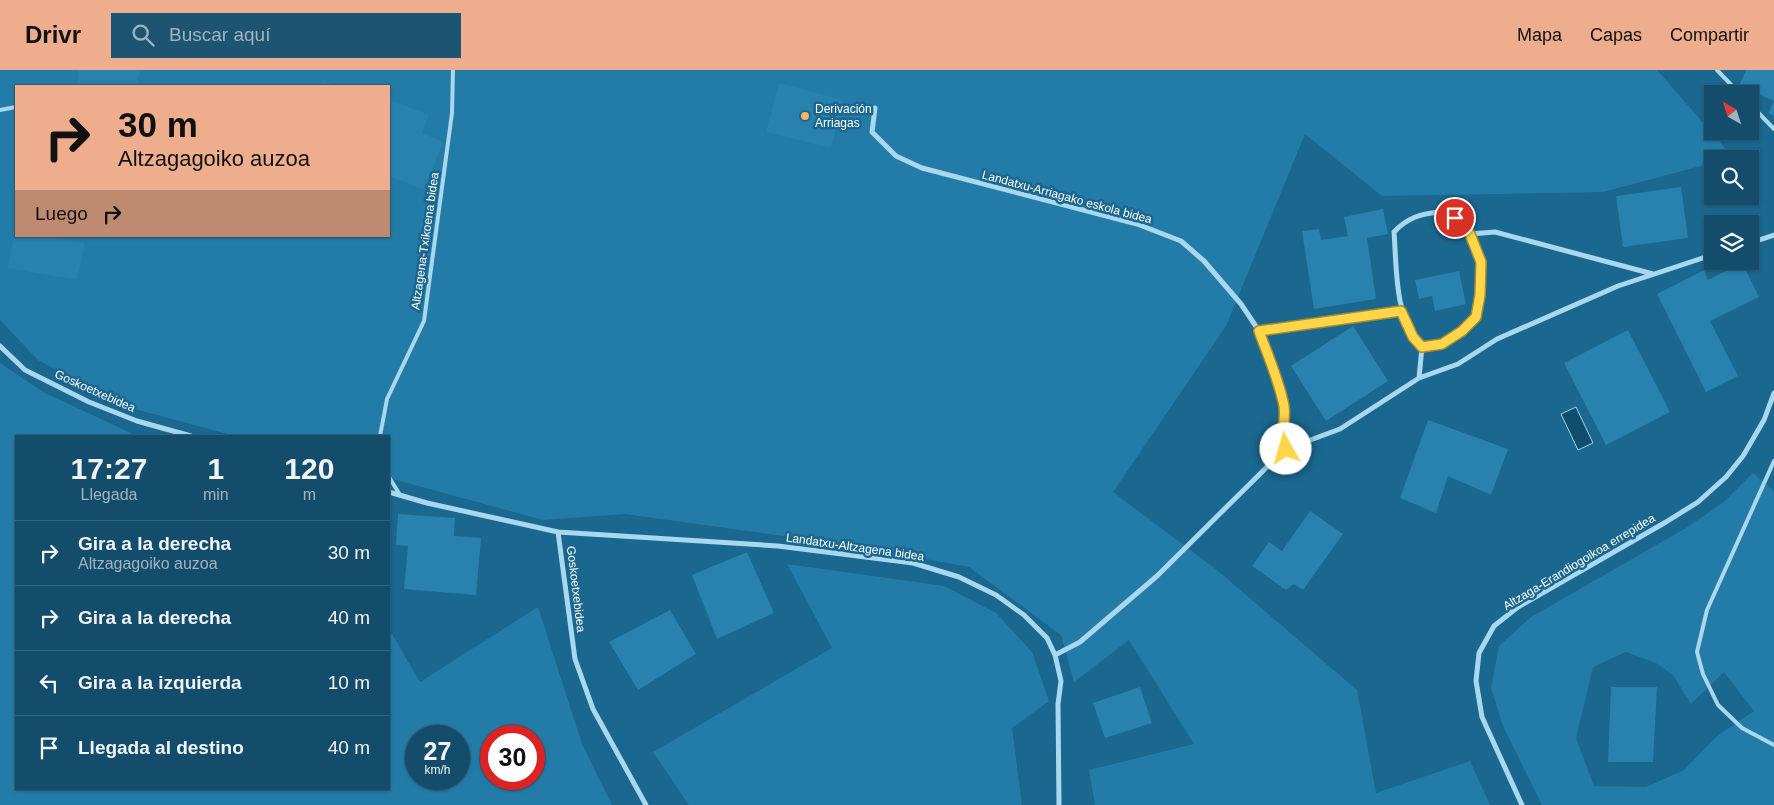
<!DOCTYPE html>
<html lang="es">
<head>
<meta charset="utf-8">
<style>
  body { margin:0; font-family:Arial,sans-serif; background:#1d5471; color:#f1f3f6; height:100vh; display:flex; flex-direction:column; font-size:19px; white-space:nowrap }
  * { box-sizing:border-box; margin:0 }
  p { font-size:16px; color:#9db4c1 }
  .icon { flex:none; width:28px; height:28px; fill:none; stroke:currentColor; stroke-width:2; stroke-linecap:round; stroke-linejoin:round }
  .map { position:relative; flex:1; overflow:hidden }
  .sheet { position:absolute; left:15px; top:365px; width:375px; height:355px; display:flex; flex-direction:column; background:#144d6b; border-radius:0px; box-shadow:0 1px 4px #0004,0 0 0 1px #33647e }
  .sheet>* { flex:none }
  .guide { position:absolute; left:15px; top:15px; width:375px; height:152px; border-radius:0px; box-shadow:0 1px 4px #0004,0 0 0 1px #33647e; background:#eead8d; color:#111; overflow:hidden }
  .needle { width:32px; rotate:321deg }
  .buttons { position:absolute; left:1704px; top:15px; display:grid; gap:10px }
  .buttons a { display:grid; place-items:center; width:55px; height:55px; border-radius:0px; background:#144d6b; box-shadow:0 1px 4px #0004,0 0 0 1px #33647e; font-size:25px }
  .speed { position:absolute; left:405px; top:655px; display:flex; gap:10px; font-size:25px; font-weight:700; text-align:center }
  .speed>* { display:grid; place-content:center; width:65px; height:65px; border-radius:50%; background:#144d6b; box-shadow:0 1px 4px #0004,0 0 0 1px #33647e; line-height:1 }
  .speed small { font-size:12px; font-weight:400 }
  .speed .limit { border:8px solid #d22; background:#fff; color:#111 }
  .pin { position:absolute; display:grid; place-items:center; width:42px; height:42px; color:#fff; margin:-21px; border:2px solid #fff; border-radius:50%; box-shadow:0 1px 5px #0007 }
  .me { position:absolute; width:55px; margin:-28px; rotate:353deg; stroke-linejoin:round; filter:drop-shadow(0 0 4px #0008) }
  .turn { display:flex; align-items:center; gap:18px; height:105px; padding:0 20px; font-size:22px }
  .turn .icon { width:65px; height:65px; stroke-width:2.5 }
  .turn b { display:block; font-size:35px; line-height:42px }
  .then { display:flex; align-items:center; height:48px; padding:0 20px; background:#0003; gap:10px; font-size:19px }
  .eta { display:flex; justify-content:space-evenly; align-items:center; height:85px; text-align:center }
  .eta b { font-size:30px; font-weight:800; line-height:35px }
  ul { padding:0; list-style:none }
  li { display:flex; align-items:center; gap:15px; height:65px; padding:0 20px; border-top:1px solid #33647e }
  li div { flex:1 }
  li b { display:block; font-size:19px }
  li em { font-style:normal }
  header { display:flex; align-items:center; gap:30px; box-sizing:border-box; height:70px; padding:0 25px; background:#eead8d; color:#111 }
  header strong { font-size:24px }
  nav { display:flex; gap:28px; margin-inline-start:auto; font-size:18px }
  .search { width:350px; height:45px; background:#1d5471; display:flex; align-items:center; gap:12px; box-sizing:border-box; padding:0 18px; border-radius:0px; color:#9db4c1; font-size:19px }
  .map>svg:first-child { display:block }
  .green { fill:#237ca8; fill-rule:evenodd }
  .water { fill:#114d6d; stroke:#9bd5f1 }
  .building { fill:#2981ad }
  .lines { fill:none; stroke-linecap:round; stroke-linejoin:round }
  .service { stroke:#a8d7ee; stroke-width:4 }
  .minor { stroke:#a8d7ee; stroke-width:5 }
  .route-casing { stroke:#a68a30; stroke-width:12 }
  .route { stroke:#ffd54a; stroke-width:9 }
  .poi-dot { fill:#ffb165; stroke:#1a678f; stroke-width:2 }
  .labels { text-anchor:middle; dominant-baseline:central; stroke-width:5; stroke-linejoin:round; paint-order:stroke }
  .poi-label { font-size:12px; fill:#fff; stroke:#1a678f; text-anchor:start }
  .street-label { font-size:12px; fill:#fff; stroke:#1a678f }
</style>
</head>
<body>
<header>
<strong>Drivr</strong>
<div class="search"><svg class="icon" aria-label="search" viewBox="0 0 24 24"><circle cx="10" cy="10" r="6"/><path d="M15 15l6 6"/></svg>Buscar aquí</div>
<nav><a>Mapa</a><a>Capas</a><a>Compartir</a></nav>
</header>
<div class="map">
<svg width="1774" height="735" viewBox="0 0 1774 735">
  <rect width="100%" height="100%" fill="#1a678f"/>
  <path class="green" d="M0,0H1657L1733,87L1712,89V93L1603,122L1382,126L1305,64L1226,256L1113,422L1217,500L1357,620L1376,723L1470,691L1490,735H1095L1089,700L1194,674L1129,570L1074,612L1061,565L969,497L855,476L625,444L543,450L389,408V366H235L120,335L38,290L0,250ZM16,16H389V166H16Z
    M0,293L43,322L133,364L142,366H16V719H389V559L420,612L538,537L582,674L612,735H0ZM416,666H459V709H416ZM491,666H534V709H491Z
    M1753,403L1774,421V735H1542L1503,656L1491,618L1499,576L1531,547L1686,458L1724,432ZM1626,582L1656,593L1673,605L1691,634L1724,602L1754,641L1716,667L1684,700L1646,717L1594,716L1576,668L1593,597Z
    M787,494L944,516L996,543L1032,582L1049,631L1012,658L1022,735H689L653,682L832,578Z"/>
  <path class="water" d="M1576,337L1593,373L1578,380L1561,344Z"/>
  <path class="building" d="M79,0H140L136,16H86L77,14Z
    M1746,0H1774V46L1768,43L1774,31L1739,16Z
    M322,10L339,16H320Z
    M779,13L843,30L831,78L766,62Z
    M390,30L429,45L422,63L443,72L424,120L389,106Z
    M1681,117L1688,168L1623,177L1616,126Z
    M1383,139L1388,164L1367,168L1376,229L1314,239L1302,161L1319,159L1321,170L1348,166L1344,147Z
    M15,160L16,166H41L85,173L77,210L8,198Z
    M1742,193L1759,227L1710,251L1738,306L1706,322L1657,224L1704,200L1708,210Z
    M1459,201L1466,234L1435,241L1432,226L1419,229L1415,210Z
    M1353,256L1388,311L1326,351L1291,296Z
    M1628,260L1670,342L1606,375L1564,293Z
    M1428,350L1508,379L1491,425L1448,406L1436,443L1400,428Z
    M1310,441L1343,464L1303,520L1294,514L1286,520L1252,496L1269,472L1282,481Z
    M398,444L455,448L454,466L481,468L476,525L404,519L408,476L396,475Z
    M747,482L774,543L717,569L692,505Z
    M670,540L696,584L638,620L609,572Z
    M1140,617L1152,653L1105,668L1093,633Z
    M1611,617H1657L1653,692H1608Z"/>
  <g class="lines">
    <path class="service" d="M1717,0L1740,24
      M1750,34L1774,59
      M0,40L16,37
      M380,366L387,329L424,251L452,43L453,0
      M1774,391L1707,540L1697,582L1703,604L1718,635L1742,658L1774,675
      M389,407L400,425"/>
    <path class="minor" d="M875,38L872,62L896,86L922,98L1137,154L1181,171L1204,191L1241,234L1259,261L1278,313L1284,338L1283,370L1286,379L1340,359L1419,308L1458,294L1497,269L1618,216L1712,185
      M1439,142L1455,148L1470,164L1481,193L1480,225L1476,247L1462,261L1442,274L1422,277C1394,247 1397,201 1394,162C1407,148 1420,144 1439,142Z
      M1470,164L1495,162L1653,204
      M1750,173L1774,165
      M1259,261L1401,241
      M0,276L25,300L89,332L137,351L191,366
      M1419,308L1422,277
      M389,422L427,433L558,462L778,476L913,493L959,507L996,525L1024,545L1047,568L1055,585L1061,611L1058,634L1059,735
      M558,462L575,589L593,639L646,735
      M1055,585L1080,572L1157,506L1284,380
      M1522,735L1482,647L1476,611L1479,583L1494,556L1518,537L1666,452L1698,432L1726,407L1743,386L1764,350L1774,323"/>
  </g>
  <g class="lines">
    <g class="route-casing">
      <path id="route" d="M1286,379C1280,365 1286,351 1284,336C1279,310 1268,286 1259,261L1401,241L1413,267L1422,277L1442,274L1462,261L1476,247L1480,225L1481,192L1470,164L1455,148"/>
    </g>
    <use href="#route" class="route"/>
  </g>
  <circle class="poi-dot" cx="805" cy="46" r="5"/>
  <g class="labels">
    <g class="poi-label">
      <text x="815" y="39">Derivación<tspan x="815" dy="14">Arriagas</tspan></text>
    </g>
    <g class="street-label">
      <text transform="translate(1067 127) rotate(15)">Landatxu-Arriagako eskola bidea</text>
      <text transform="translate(425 171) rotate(-82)">Altzagena-Txikoena bidea</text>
      <text transform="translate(95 321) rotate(24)">Goskoetxebidea</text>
      <text transform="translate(855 477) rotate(8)">Landatxu-Altzagena bidea</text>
      <text transform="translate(1579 492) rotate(-31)">Altzaga-Erandiogoikoa errepidea</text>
      <text transform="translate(576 519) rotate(83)">Goskoetxebidea</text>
    </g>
  </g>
</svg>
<div class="buttons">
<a><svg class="needle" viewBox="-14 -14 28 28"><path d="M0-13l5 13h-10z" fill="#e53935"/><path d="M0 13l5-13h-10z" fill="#9db4c1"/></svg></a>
<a><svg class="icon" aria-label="search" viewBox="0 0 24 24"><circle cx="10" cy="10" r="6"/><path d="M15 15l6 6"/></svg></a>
<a><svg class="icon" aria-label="layers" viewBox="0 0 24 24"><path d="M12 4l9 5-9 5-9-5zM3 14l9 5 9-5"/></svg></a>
</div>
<div class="speed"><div>27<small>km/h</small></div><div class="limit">30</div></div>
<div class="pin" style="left:1455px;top:148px;background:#d93025"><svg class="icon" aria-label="arrive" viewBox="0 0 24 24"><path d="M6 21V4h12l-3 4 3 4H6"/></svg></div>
<svg class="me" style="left:1286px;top:379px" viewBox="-20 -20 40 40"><circle r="19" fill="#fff"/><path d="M0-13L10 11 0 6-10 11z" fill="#ffd54a"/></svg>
<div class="guide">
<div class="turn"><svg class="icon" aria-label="right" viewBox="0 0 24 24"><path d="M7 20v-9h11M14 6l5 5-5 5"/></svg><div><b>30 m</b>Altzagagoiko auzoa</div></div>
<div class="then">Luego<svg class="icon" aria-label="right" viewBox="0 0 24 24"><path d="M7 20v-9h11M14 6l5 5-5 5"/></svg></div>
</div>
<section class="sheet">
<div class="eta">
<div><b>17:27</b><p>Llegada</p></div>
<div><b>1</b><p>min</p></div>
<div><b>120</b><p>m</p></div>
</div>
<ul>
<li><svg class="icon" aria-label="right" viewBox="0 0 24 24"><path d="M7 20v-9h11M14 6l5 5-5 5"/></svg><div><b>Gira a la derecha</b><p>Altzagagoiko auzoa</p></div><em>30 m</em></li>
<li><svg class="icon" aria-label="right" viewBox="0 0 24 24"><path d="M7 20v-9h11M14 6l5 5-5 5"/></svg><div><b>Gira a la derecha</b></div><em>40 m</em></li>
<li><svg class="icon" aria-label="left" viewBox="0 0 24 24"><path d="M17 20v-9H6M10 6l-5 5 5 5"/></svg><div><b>Gira a la izquierda</b></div><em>10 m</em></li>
<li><svg class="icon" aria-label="arrive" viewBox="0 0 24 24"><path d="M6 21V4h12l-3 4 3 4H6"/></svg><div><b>Llegada al destino</b></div><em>40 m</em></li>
</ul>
</section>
</div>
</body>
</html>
